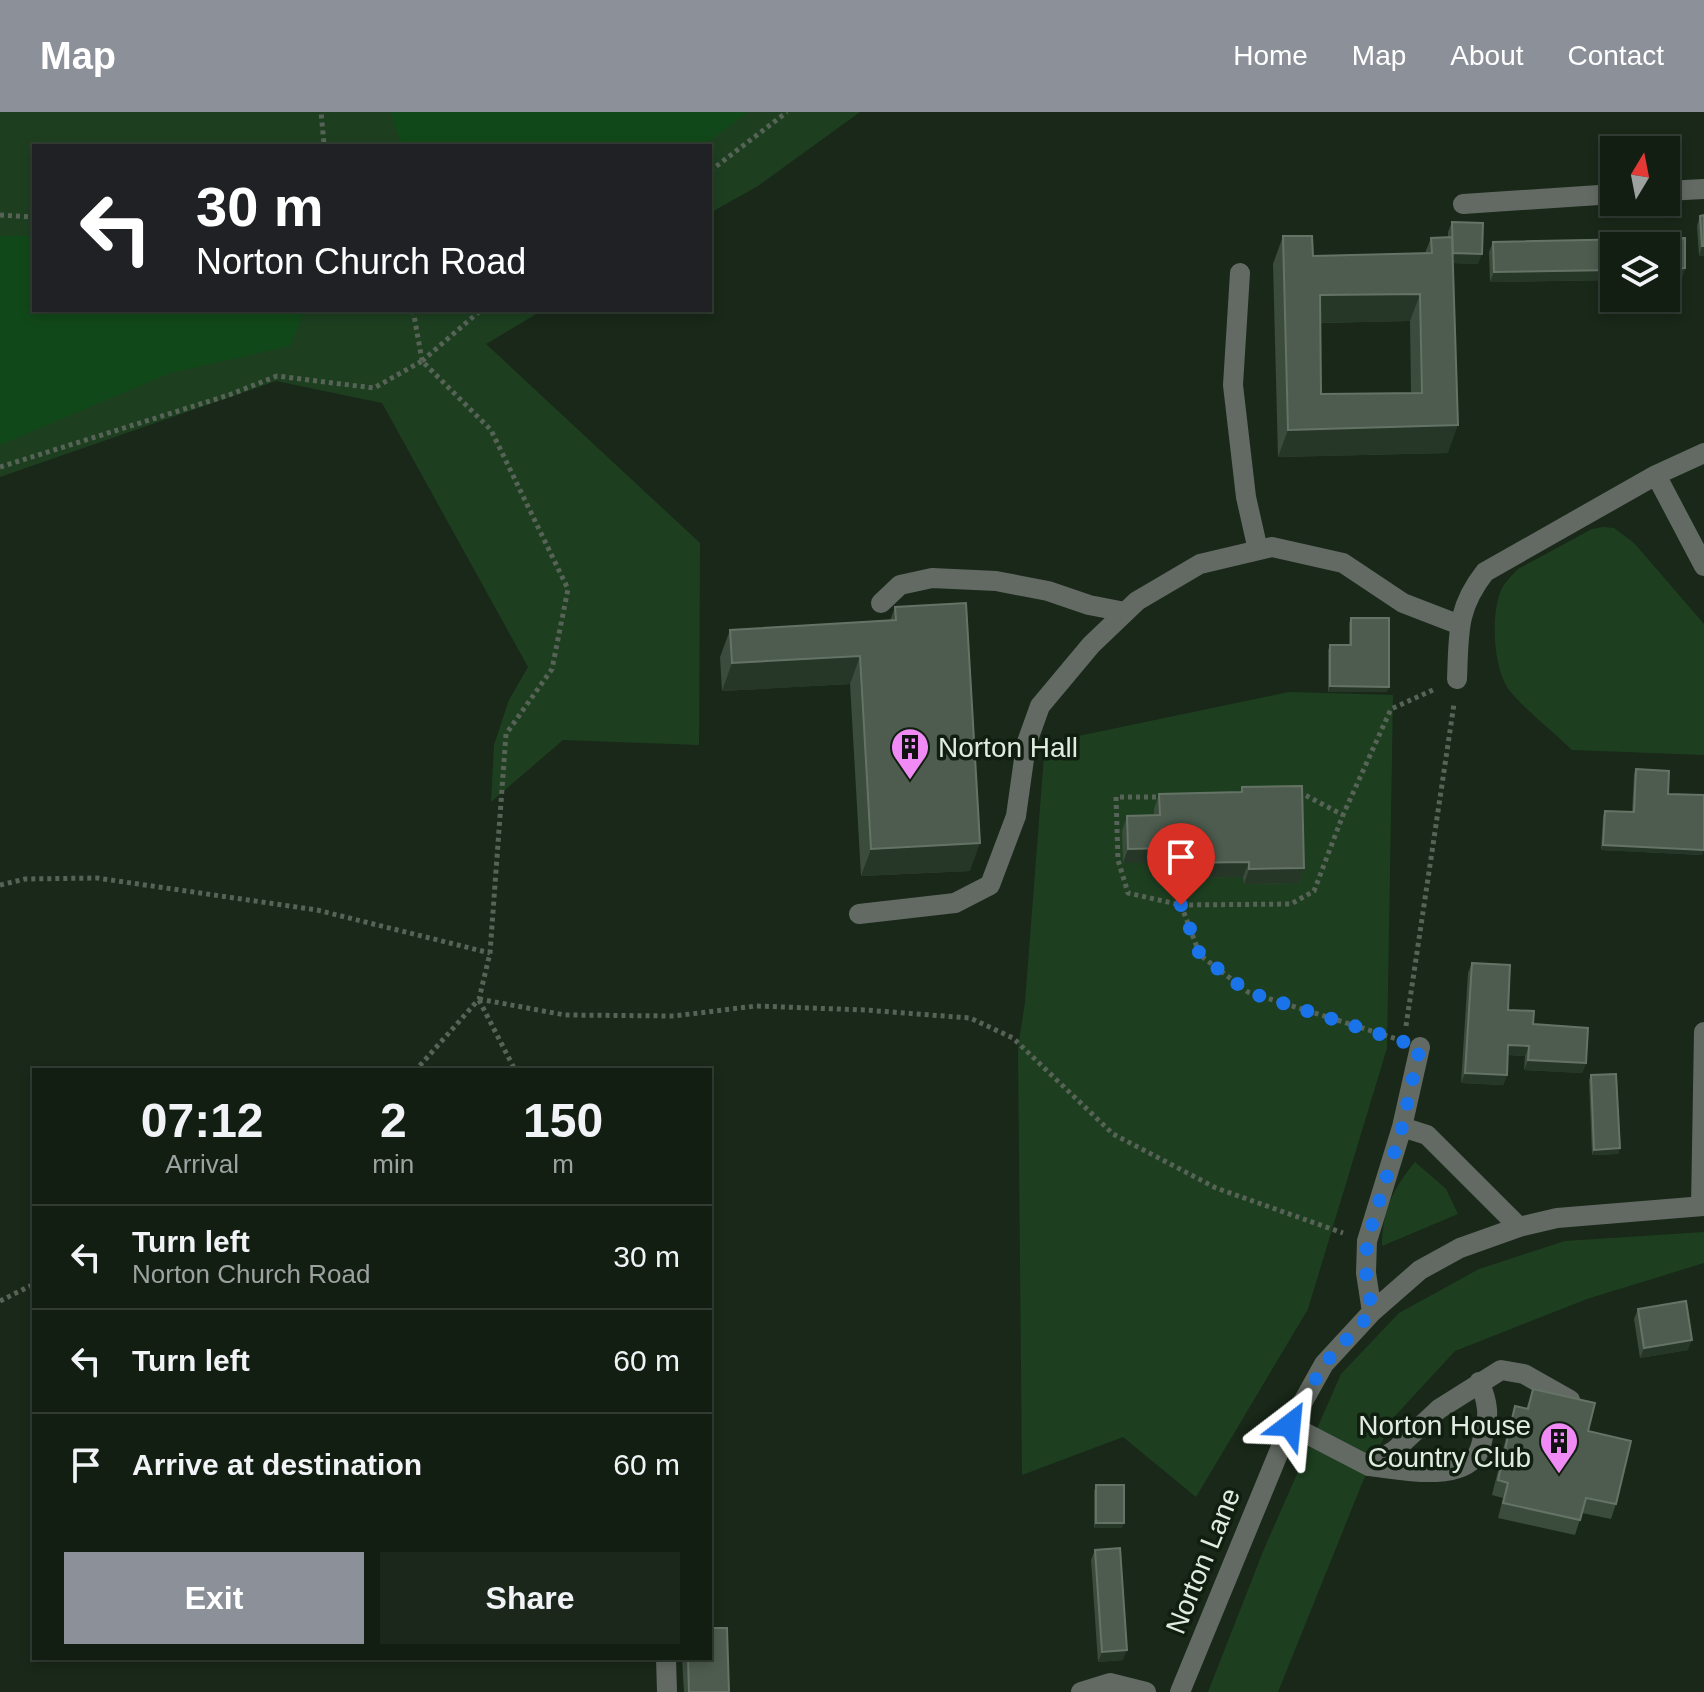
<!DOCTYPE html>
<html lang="en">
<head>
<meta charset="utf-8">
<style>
  body { margin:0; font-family:Helvetica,sans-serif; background:#1c271c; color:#f1f3f6; height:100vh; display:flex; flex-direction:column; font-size:30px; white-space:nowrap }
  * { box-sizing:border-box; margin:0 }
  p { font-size:26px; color:#9da2a0 }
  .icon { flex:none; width:44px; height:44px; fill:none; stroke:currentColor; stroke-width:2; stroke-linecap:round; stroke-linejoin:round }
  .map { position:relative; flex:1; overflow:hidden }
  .panel { position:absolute; left:32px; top:956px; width:680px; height:592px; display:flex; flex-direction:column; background:#131e13; border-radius:0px; box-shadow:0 4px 12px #0003,0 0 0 2px #323c33 }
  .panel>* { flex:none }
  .top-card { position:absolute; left:32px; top:32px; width:680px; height:168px; border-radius:0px; box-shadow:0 4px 12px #0003,0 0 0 2px #323c33; background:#202124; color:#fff; overflow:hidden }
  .needle { width:52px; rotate:10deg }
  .buttons { position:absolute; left:1600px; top:24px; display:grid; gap:16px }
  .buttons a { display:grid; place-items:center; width:80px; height:80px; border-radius:0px; background:#131e13; box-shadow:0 4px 12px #0003,0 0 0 2px #323c33; font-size:40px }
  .pin { position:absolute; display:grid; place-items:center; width:68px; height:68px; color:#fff; margin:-82px -34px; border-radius:50% 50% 50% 0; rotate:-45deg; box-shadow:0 0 8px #0007 }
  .pin .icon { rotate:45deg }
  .me { position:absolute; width:88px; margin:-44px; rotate:29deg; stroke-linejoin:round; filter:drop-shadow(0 0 6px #0008) }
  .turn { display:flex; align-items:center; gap:28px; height:168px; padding:0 32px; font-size:36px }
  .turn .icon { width:104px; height:104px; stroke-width:2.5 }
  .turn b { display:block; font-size:56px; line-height:68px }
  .eta { display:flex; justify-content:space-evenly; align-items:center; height:136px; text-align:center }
  .eta b { font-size:48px; font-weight:600; line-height:56px }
  .button { display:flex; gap:16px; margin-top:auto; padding:16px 32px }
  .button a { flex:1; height:92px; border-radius:0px; background:#8c9099; color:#fff; font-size:32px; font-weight:600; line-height:92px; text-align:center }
  .button a+a { background:#1c271c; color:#f1f3f6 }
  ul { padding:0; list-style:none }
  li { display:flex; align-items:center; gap:24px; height:104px; padding:0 32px; border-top:2px solid #323c33 }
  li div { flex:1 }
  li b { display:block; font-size:30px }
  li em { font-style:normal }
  header { display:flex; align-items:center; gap:48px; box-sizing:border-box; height:112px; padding:0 40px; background:#8c9099; color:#fff }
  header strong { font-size:38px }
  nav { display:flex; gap:44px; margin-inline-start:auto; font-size:28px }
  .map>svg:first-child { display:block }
  .green { fill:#1d3f20 }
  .water { fill:#114819 }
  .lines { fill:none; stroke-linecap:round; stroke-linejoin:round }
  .path { stroke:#566356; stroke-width:5; stroke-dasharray:4 4; stroke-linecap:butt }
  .minor { stroke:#636a63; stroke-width:20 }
  .wall { fill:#3b4b3c; fill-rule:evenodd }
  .shaded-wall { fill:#263627 }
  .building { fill:#4d5c4e; stroke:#647365; stroke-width:2; fill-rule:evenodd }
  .route { stroke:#1a73e8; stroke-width:14; stroke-dasharray:0 25.2 }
  .labels { text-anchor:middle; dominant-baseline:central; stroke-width:7; stroke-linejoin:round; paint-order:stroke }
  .poi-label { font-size:28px; fill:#e1ebe1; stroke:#101e10; text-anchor:start }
  .street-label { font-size:28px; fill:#e1ebe1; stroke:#101e10 }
</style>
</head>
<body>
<header>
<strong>Map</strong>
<nav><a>Home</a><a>Map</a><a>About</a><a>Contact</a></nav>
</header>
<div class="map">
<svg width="1704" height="1580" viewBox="0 0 1704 1580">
  <rect width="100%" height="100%" fill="#192819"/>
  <path class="green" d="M0,0H860L758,74L710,101V34H34V198H543L486,232L700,431L699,633L563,628L491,690L494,633L509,588L528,555L382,291L276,269L0,365Z
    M1603,415L1614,416L1634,431L1704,512V643L1572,638C1553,619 1525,598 1509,578C1493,555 1490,501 1502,476C1506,469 1512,463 1518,457L1592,417Z
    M1289,580L1393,583L1387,936L1308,1197L1196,1385L1123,1325L1022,1363L1018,936L1025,890L1045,631Z
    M1415,1050L1446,1077L1458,1102L1382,1134C1382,1099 1393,1076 1415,1050Z
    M1704,1120V1151L1587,1187L1455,1239L1394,1305L1363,1369L1278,1580H1208L1264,1437L1341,1262L1399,1201L1479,1157L1565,1129Z"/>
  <path class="water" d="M391,0H748L702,34H402Z
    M0,124H34V198H305L290,234L170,261L0,333Z"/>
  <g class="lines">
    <path class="path" d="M318,34L324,32L321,0
      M710,59L787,0
      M0,103L34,105
      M413,198L422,248
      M422,249L481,198
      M0,355L229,283L277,264L374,276L422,249L491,318L568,477L552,557L506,622L490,841L479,887L416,958
      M1298,683H1305L1343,703
      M1164,685H1116L1118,748L1128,781L1181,793L1291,792L1314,779L1343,703L1391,597L1435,577
      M0,773L25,767L97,766L317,798L490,841
      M1181,793L1200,843L1248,880L1397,927
      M479,887L565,903L674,904L756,894L865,898L970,906L1013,926L1113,1022L1216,1076L1343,1121
      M479,888L515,958
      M1406,914L1454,592
      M0,1189L34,1172"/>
    <path class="minor" d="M1666,79L1704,77
      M1463,92L1614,82
      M1240,161L1233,273L1246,385L1258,438
      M1656,363L1704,454
      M881,491L900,473L932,466L996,469L1048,479L1089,493L1125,500
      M1457,567C1459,522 1456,497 1485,460L1656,363L1704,341
      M859,802L955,791L990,773L1016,704L1026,633L1040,594L1091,533L1137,489L1200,452L1272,435L1343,451L1403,491L1460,513
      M1402,1015L1427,1023L1519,1115
      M1701,1094L1704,920
      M1372,1200L1366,1161L1367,1129L1402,1015L1420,935
      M1290,1313L1369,1354L1395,1338L1439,1297L1501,1258L1524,1262L1570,1288
      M1369,1354C1398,1357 1458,1371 1477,1343C1480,1338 1482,1330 1483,1325C1490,1305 1488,1289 1479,1270
      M666,1546L667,1580
      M1081,1580L1110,1571L1146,1580
      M1180,1580L1290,1313L1324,1252L1372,1200L1420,1158L1460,1136L1519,1115L1557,1106L1704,1094"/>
  </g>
  <path class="wall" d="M1700,104L1704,144H1699L1697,114Z
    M1452,110L1478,152L1453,151L1448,341L1278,345L1273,152L1283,124L1313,144L1425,141L1431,126L1448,125V120ZM1410,209L1411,281L1321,282L1320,211Z
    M1685,126V156L1682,166L1666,167V134H1614V168L1490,170L1489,140L1493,130Z
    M895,495L970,759L861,764L850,572L722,579L720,545L730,518L890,509Z
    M1351,506L1387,580H1328V538L1330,533H1349V511Z
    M1636,657L1668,682L1704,738L1702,743L1601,738L1603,704L1605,699L1632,700L1634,662Z
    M1242,675L1304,756L1299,771L1244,772L1243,765L1168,766V751H1123L1122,719L1127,704L1154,703V697L1159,682L1240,680Z
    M1472,851L1508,898L1533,912L1586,951L1582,961L1524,958L1525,944L1508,943L1507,963L1503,973L1461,971L1468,861Z
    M1591,963L1620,1036L1618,1042L1592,1043L1589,968Z
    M1638,1197L1688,1238L1640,1246L1634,1207Z
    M1533,1277L1588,1319L1616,1392L1611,1407L1582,1401L1575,1423L1498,1406L1503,1386L1492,1383L1510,1309L1515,1294L1526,1297Z
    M1096,1373L1122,1416H1094V1379Z
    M1095,1438L1123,1548L1098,1550L1091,1448Z
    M682,1546H710L729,1580H684Z"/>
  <path class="shaded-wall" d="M1702,134H1704V144H1699Z
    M1451,141L1482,142L1478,152L1447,151Z
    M1685,156L1682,166L1666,167V157Z
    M1614,158V168L1490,170L1494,160Z
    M1420,182L1410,209L1310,211L1320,183Z
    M1458,313L1448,341L1278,345L1288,318Z
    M860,544L850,572L722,579L732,551Z
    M1330,574L1389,575L1387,580H1328Z
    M980,731L970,759L861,764L871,737Z
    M1603,733L1704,738L1702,743L1601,738Z
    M1173,736L1168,751H1123L1128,737Z
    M1249,750L1243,765L1168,766L1174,751Z
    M1304,756L1299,771L1244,772L1249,757Z
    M1508,933L1529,934L1525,944L1505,943Z
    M1528,948L1586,951L1582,961L1524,958Z
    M1465,961L1507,963L1503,973L1461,971Z
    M1620,1036L1618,1042L1592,1043L1594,1038Z
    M1692,1228L1688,1238L1640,1246L1644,1236Z
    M1096,1411H1124L1122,1416H1094Z
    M1127,1538L1123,1548L1098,1550L1102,1540Z"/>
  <path class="building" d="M1704,103V134H1702L1700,104Z
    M1452,110L1483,111L1482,142L1453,141Z
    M1283,124H1312L1313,144L1432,141L1431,126L1452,125L1458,313L1288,318ZM1420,182L1422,281L1321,282L1320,183Z
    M1685,126V156L1666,157V134H1614V158L1494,160L1493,130Z
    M966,491L980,731L871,737L860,544L732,551L730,518L896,508L895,495Z
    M1351,506H1389V575L1330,574V533H1351Z
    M1636,657L1669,659L1668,682L1704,683V738L1603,733L1605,699L1634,700Z
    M1302,674L1304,756L1249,757V750L1174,751L1173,736L1128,737L1127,704L1160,703L1159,682L1242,680V675Z
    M1472,851L1510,853L1508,898L1534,899L1533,912L1588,916L1586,951L1528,948L1529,934L1508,933L1507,963L1465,961Z
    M1616,962L1620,1036L1594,1038L1591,963Z
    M1686,1189L1692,1228L1644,1236L1638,1197Z
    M1533,1277L1595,1291L1588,1319L1631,1329L1616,1392L1586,1386L1580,1408L1503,1391L1508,1371L1498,1368L1515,1294L1528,1297Z
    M1096,1373H1124V1411H1096Z
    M1120,1436L1127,1538L1102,1540L1095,1438Z
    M710,1516H727L729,1580H689L688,1546H710Z"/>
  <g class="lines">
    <path class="route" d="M1181,793L1200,843L1248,880L1420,935L1402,1015L1367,1129L1366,1161L1372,1200L1324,1252L1290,1313"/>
  </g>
  <defs>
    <g id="building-pin" transform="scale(2)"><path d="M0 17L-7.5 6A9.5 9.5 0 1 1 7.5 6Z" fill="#f08bf5" stroke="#101e10"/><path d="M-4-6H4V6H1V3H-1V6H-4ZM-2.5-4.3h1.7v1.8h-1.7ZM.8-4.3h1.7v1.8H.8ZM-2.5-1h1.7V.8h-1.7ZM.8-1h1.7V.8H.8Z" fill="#111"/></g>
  </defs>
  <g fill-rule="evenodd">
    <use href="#building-pin" x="910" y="635"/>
    <use href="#building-pin" x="1559" y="1329"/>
  </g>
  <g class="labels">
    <g class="poi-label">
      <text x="938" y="635">Norton Hall</text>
      <text x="1531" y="1313" text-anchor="end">Norton House<tspan x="1531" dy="32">Country Club</tspan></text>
    </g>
    <g class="street-label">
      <text transform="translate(1203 1449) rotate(-68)">Norton Lane</text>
    </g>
  </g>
</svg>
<div class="buttons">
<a><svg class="needle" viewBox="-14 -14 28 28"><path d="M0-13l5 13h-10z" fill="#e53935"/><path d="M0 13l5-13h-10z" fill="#9da2a0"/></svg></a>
<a><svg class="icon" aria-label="layers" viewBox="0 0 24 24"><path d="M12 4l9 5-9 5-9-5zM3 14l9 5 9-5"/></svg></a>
</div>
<div class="pin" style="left:1181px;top:793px;background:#d93025"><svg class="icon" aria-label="arrive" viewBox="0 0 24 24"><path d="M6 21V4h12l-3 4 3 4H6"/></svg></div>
<svg class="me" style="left:1290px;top:1313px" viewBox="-20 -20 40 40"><path d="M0-17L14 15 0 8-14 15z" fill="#1a73e8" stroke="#fff" stroke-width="4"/></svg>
<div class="top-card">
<div class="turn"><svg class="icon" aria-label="left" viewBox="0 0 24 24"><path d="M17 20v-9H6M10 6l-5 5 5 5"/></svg><div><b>30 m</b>Norton Church Road</div></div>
</div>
<section class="panel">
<div class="eta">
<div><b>07:12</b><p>Arrival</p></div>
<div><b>2</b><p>min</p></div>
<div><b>150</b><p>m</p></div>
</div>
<ul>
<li><svg class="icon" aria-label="left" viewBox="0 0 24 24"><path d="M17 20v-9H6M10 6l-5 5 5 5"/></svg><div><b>Turn left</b><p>Norton Church Road</p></div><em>30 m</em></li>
<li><svg class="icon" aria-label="left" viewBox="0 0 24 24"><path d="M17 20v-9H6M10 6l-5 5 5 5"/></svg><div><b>Turn left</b></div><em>60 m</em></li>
<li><svg class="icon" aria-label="arrive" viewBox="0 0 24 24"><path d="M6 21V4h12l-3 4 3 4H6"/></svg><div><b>Arrive at destination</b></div><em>60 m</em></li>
</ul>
<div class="button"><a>Exit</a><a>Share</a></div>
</section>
</div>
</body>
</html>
